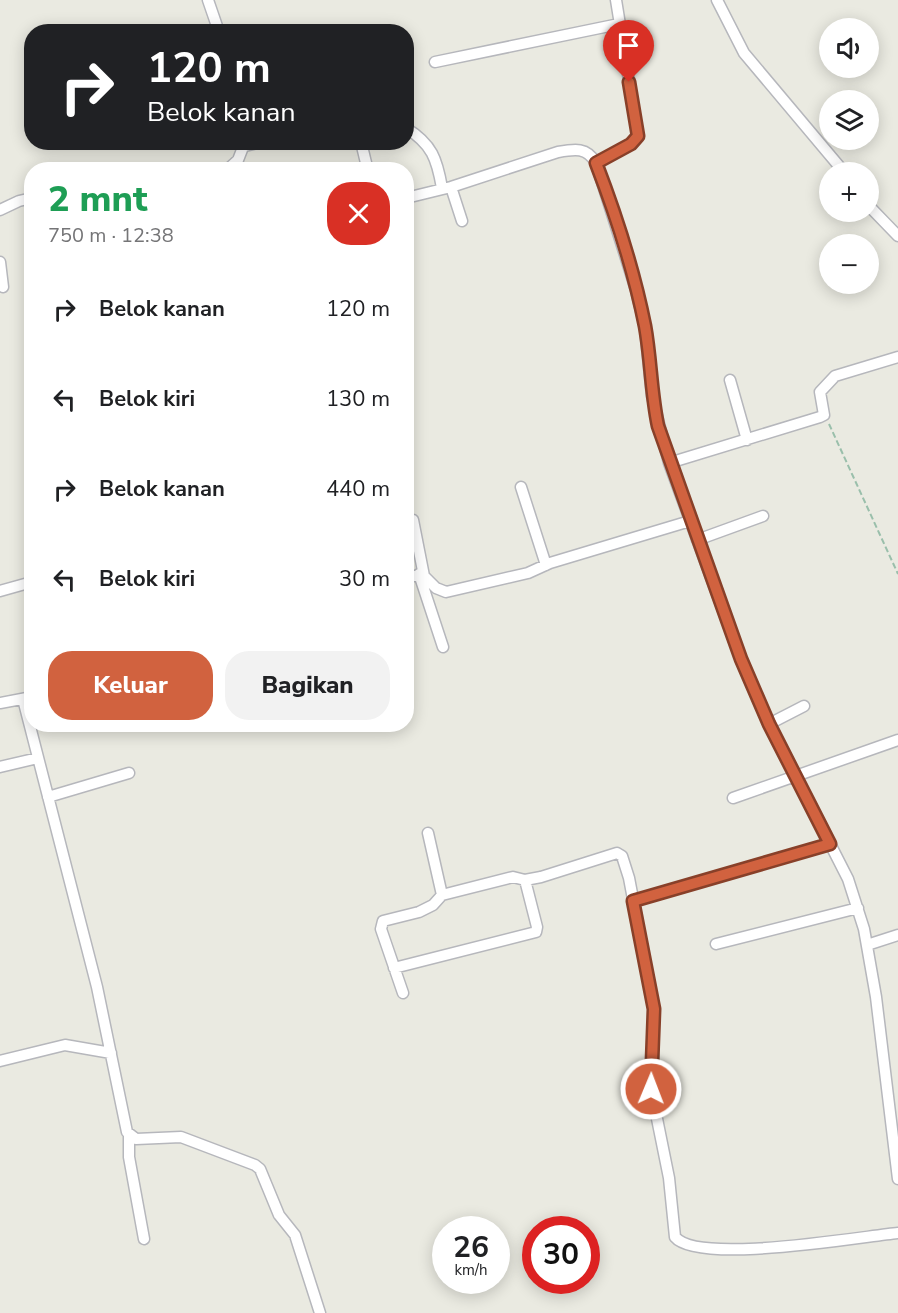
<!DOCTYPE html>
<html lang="id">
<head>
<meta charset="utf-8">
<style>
  body { margin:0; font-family:"Nunito Sans",sans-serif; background:#f2f2f2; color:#202124; height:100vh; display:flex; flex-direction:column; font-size:22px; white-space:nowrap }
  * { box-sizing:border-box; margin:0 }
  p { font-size:20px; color:#757577 }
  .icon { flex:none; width:33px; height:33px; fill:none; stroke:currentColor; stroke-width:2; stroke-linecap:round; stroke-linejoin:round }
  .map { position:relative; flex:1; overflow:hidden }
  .side { position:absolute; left:24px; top:162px; width:390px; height:570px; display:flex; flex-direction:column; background:#fff; border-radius:24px; box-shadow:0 3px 15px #0003 }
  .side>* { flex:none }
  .top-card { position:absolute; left:24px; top:24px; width:390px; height:126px; border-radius:24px; box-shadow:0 3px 15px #0003; background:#202124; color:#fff; overflow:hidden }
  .fabs { position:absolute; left:819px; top:18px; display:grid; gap:12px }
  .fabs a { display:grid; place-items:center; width:60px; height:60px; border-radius:50%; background:#fff; box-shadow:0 3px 15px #0003; font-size:30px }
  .speed { position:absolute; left:432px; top:1216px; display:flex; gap:12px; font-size:30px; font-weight:700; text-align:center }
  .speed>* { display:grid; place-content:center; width:78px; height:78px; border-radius:50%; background:#fff; box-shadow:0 3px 15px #0003; line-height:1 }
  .speed small { font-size:15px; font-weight:400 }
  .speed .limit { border:9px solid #d22; background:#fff; color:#111 }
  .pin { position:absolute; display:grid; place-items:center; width:51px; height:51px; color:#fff; margin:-62px -26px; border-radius:50% 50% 50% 0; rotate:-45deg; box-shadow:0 0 6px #0007 }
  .pin .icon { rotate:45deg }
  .me { position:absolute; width:66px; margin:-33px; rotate:1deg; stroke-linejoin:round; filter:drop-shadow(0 0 4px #0008) }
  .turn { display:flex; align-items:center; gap:21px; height:126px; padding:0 24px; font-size:27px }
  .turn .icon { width:78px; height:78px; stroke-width:2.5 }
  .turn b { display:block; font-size:42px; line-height:51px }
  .round { display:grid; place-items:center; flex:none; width:63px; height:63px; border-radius:24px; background:#f2f2f2 }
  .summary { display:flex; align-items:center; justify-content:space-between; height:102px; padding:0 24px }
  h1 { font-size:36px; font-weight:800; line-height:45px; color:#1e9e55 }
  .button { display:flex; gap:12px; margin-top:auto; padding:12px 24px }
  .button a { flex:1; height:69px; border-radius:24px; background:#d1623f; color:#fff; font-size:24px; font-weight:800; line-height:69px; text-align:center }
  .button a+a { background:#f2f2f2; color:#202124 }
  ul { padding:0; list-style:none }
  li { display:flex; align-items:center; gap:18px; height:90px; padding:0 24px }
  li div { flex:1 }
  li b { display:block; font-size:22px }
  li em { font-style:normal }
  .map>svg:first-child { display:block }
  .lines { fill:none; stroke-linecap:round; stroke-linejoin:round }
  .minor-casing { stroke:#b6b7bc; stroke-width:13 }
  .path { stroke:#9abfab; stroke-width:2; stroke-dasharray:6 3; stroke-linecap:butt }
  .minor { stroke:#fff; stroke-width:10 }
  .route-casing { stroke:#884029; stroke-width:15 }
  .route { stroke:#d1623f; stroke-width:10 }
</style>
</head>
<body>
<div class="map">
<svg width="898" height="1313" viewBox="0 0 898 1313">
  <rect width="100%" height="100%" fill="#eaeae1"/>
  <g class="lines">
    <g class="minor-casing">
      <path id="minor" d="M208,0L219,32
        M717,0L744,53L844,172
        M435,62L619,24
        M406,128C432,144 437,159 442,188
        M361,142L367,167
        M245,146L261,142
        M596,163L631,144L638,136L616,0
        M227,170L238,160L245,142
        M451,187L462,221
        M406,198L451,187L558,152C575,149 587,147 596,163L636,290L645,327L652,396L669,463L741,659L769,724L848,879L864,929L876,997L898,1179
        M868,205L898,236
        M0,210L19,201L32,198
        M0,262L3,287
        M730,380L747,440
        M669,463L820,417L824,415L820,392L835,376L898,357
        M521,487L546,565
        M413,520L424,576
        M697,540L763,516
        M419,574L443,647
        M406,576H424L436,588L446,592L528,573L550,563L690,521
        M0,591L32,582
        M23,699L97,987L127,1132L136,1139L181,1137L255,1165L260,1169L279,1215L295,1235L320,1313
        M0,703L32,697
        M769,724L804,706
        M0,767L38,758
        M48,797L129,773
        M733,798L898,740
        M428,833L442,895
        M633,901L830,844
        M716,944L858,908
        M867,945L898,935
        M394,968L536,932L537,927L525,880
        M403,993L381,929L383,921L419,912L433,905L442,895L513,877L525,880L541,877L617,853L622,856L629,878L654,1009L651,1089L669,1178L675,1237C698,1265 858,1237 898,1233
        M0,1061L65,1045L111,1053
        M129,1136V1157L144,1239"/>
    </g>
    <path class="path" d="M829,424L898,574"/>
    <use href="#minor" class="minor"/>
  </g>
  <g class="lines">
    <g class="route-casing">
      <path id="route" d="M629,82L638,136L631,144L596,163C616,215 634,271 645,326C651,359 651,393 658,426L741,659L769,724L830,844L633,901L654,1009L651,1089"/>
    </g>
    <use href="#route" class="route"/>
  </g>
</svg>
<div class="fabs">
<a><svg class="icon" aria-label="sound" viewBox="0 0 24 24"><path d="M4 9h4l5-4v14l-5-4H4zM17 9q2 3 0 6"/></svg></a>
<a><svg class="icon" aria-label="layers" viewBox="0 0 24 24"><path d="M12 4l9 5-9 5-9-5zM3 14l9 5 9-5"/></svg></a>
<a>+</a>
<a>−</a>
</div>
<div class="speed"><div>26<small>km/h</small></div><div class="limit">30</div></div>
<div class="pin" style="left:629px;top:82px;background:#d93025"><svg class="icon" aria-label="arrive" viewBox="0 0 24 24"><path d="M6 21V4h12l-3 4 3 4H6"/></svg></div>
<svg class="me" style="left:651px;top:1089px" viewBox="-20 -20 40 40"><circle r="17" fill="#d1623f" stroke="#fff" stroke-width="3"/><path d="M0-11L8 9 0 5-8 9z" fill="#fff"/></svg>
<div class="top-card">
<div class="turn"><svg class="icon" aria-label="right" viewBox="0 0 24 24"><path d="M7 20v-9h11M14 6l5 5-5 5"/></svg><div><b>120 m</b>Belok kanan</div></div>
</div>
<section class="side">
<div class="summary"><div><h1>2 mnt</h1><p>750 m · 12:38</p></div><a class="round" style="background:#d93025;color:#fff"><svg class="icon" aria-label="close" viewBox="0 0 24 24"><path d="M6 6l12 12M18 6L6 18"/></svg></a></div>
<ul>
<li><svg class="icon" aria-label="right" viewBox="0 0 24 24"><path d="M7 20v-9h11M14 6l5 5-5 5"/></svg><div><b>Belok kanan</b></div><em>120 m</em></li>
<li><svg class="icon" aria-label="left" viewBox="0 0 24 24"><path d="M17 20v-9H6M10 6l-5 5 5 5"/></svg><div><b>Belok kiri</b></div><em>130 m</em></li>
<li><svg class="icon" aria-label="right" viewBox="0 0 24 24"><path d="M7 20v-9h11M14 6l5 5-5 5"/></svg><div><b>Belok kanan</b></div><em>440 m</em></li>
<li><svg class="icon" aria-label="left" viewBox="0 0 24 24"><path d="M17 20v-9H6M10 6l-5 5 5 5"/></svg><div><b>Belok kiri</b></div><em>30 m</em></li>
</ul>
<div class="button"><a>Keluar</a><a>Bagikan</a></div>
</section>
</div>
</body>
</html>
